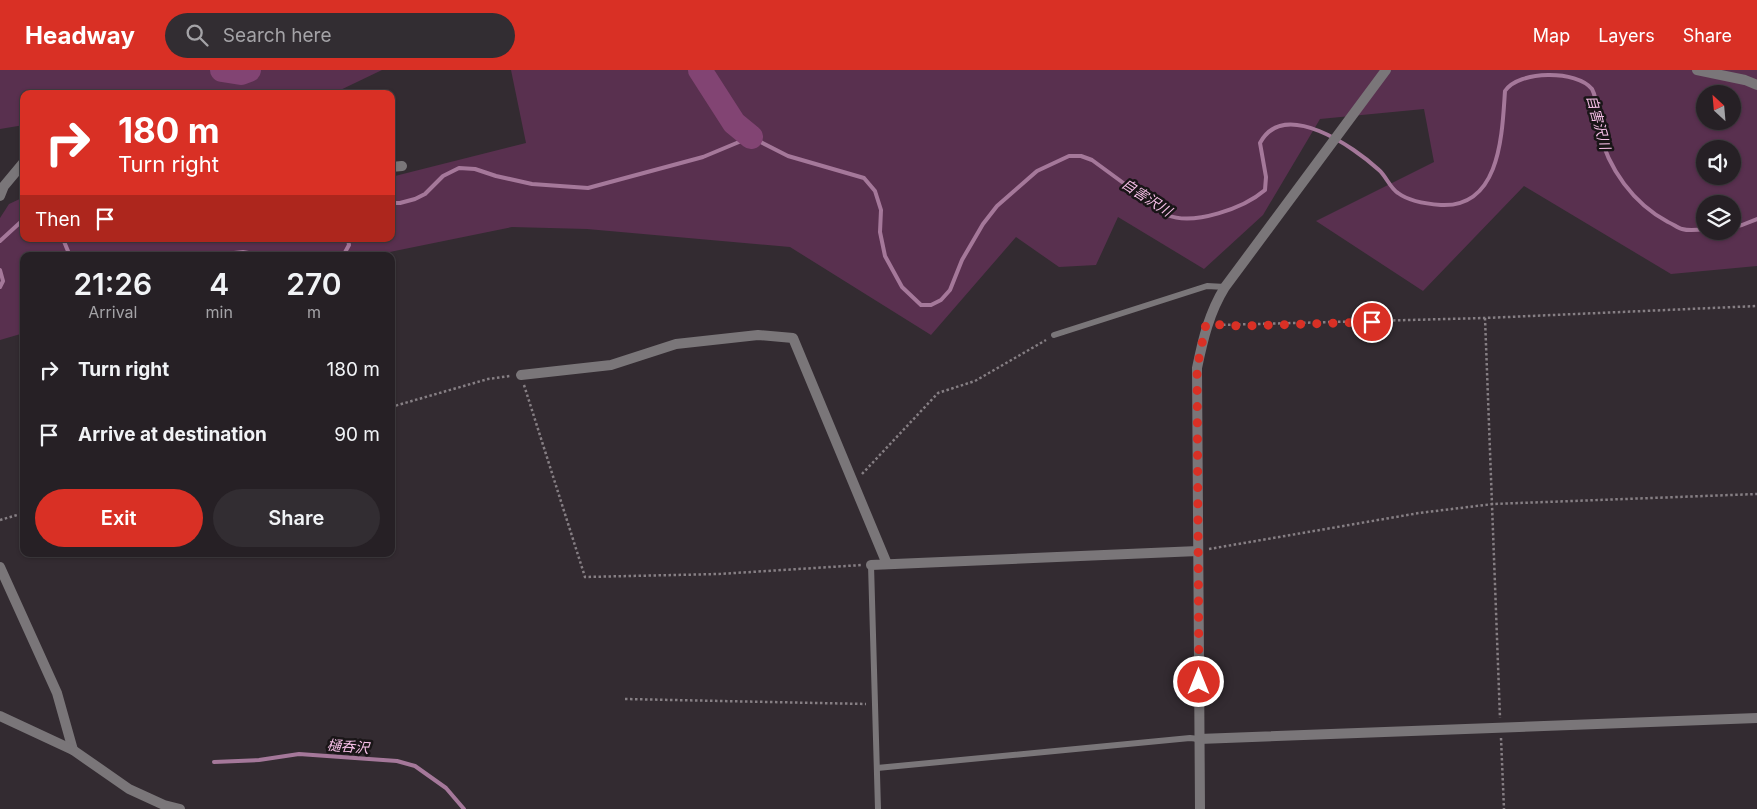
<!DOCTYPE html>
<html lang="en">
<head>
<meta charset="utf-8">
<style>
  body { margin:0; font-family:Inter,"Noto Sans JP",sans-serif; background:#322d32; color:#f1f3f6; height:100vh; display:flex; flex-direction:column; font-size:19px; white-space:nowrap }
  * { box-sizing:border-box; margin:0 }
  p { font-size:16px; color:#a4a3a7 }
  .icon { flex:none; width:28px; height:28px; fill:none; stroke:currentColor; stroke-width:2; stroke-linecap:round; stroke-linejoin:round }
  .map { position:relative; flex:1; overflow:hidden }
  .sheet { position:absolute; left:20px; top:182px; width:375px; height:305px; display:flex; flex-direction:column; background:#262025; border-radius:10px; box-shadow:0 1px 4px #0004,0 0 0 1px #423e42 }
  .sheet>* { flex:none }
  .hud { position:absolute; left:20px; top:20px; width:375px; height:152px; border-radius:10px; box-shadow:0 1px 4px #0004,0 0 0 1px #423e42; background:#d93025; color:#fff; overflow:hidden }
  .needle { width:32px; rotate:334deg }
  .controls { position:absolute; left:1696px; top:15px; display:grid; gap:10px }
  .controls a { display:grid; place-items:center; width:45px; height:45px; border-radius:50%; background:#262025; box-shadow:0 1px 4px #0004,0 0 0 1px #423e42; font-size:25px }
  .pin { position:absolute; display:grid; place-items:center; width:42px; height:42px; color:#fff; margin:-21px; border:2px solid #fff; border-radius:50%; box-shadow:0 1px 5px #0007 }
  .me { position:absolute; width:55px; margin:-28px; rotate:0deg; stroke-linejoin:round; filter:drop-shadow(0 0 4px #0008) }
  .turn { display:flex; align-items:center; gap:18px; height:105px; padding:0 15px; font-size:22px }
  .turn .icon { width:65px; height:65px; stroke-width:2.5 }
  .turn b { display:block; font-size:35px; line-height:42px }
  .then { display:flex; align-items:center; height:48px; padding:0 15px; background:#0003; gap:10px; font-size:19px }
  .eta { display:flex; justify-content:space-evenly; align-items:center; height:85px; text-align:center }
  .eta b { font-size:30px; font-weight:600; line-height:35px }
  .primary-button { display:flex; gap:10px; margin-top:auto; padding:10px 15px }
  .primary-button a { flex:1; height:58px; border-radius:30px; background:#d93025; color:#fff; font-size:20px; font-weight:600; line-height:58px; text-align:center }
  .primary-button a+a { background:#322d32; color:#f1f3f6 }
  ul { padding:0; list-style:none }
  li { display:flex; align-items:center; gap:15px; height:65px; padding:0 15px }
  li div { flex:1 }
  li b { display:block; font-size:19px }
  li em { font-style:normal }
  header { display:flex; align-items:center; gap:30px; box-sizing:border-box; height:70px; padding:0 25px; background:#d93025; color:#fff }
  header strong { font-size:24px }
  nav { display:flex; gap:28px; margin-inline-start:auto; font-size:18px }
  .search { width:350px; height:45px; background:#322d32; display:flex; align-items:center; gap:12px; box-sizing:border-box; padding:0 18px; border-radius:28px; color:#a4a3a7; font-size:19px }
  .map>svg:first-child { display:block }
  .green { fill:#59304f; fill-rule:evenodd }
  .lines { fill:none; stroke-linecap:round; stroke-linejoin:round }
  .stream { stroke:#a5789a; stroke-width:4 }
  .river { stroke:#824473; stroke-width:24 }
  .path { stroke:#867f84; stroke-width:2.5; stroke-dasharray:2.5 2.5; stroke-linecap:butt }
  .service { stroke:#7a7679; stroke-width:6 }
  .minor { stroke:#7a7679; stroke-width:10 }
  .tertiary { stroke:#7a7679; stroke-width:10 }
  .route { stroke:#d93025; stroke-width:9; stroke-dasharray:0 16.2 }
  .labels { text-anchor:middle; dominant-baseline:central; stroke-width:5; stroke-linejoin:round; paint-order:stroke }
  .water-label { font-size:14px; font-style:italic; fill:#f6bfe7; stroke:#191517 }
</style>
</head>
<body>
<header>
<strong>Headway</strong>
<div class="search"><svg class="icon" aria-label="search" viewBox="0 0 24 24"><circle cx="10" cy="10" r="6"/><path d="M15 15l6 6"/></svg>Search here</div>
<nav><a>Map</a><a>Layers</a><a>Share</a></nav>
</header>
<div class="map">
<svg width="1757" height="739" viewBox="0 0 1757 739">
  <rect width="100%" height="100%" fill="#332b31"/>
  <path class="green" d="M0,0H382L332,24H24V55L0,59Z
    M511,0H1757V196L1671,204L1524,116L1423,221L1316,151L1434,92L1424,39L1320,49L1263,145L1204,199L1118,147L1096,195L1059,197L1016,167L931,265L790,177L587,159L512,157L370,186H24V263L0,270V148L9,134L24,127V169H391V107L526,73ZM1705,24H1732V51H1705ZM1705,79H1732V106H1705ZM1705,134H1732V161H1705Z"/>
  <g class="lines">
    <path class="stream" d="M391,133H400L415,129L425,124L443,106L459,98L475,99L496,106L532,114L588,118L703,87L751,67L788,86L864,108L875,121L881,140L880,162L885,186L902,217L921,235H931L941,230L950,220L962,190L983,154L997,136L1037,101L1069,86H1081L1092,90L1167,145C1194,156 1244,138 1265,120L1266,107L1260,73C1284,28 1354,77 1379,100C1386,106 1390,118 1398,123C1410,132 1427,134 1441,135C1501,138 1502,63 1505,21C1519,0 1577,0 1592,19C1599,32 1596,47 1599,60C1608,99 1634,134 1668,152C1673,154 1678,158 1682,159C1689,161 1698,160 1705,159
      M1732,157L1742,155L1757,149
      M63,169L70,186
      M0,171L24,149
      M207,186L243,182L265,186
      M343,186L349,175L348,169
      M0,200L3,211L0,217
      M214,692L259,690L299,684L397,691L415,696L446,718L464,739"/>
    <path class="river" d="M222,0L241,3L249,0
      M700,0L734,53L751,67"/>
    <path class="path" d="M1485,248L1500,648
      M1218,255L1485,248L1757,236
      M524,315L585,507L719,504L862,495
      M391,337L488,309L510,306
      M862,404L938,323L975,311L1046,270
      M0,450L24,443
      M1209,479L1419,443L1493,434L1757,424
      M625,629L866,634
      M1501,668L1504,739"/>
    <path class="service" d="M1054,265L1207,216L1225,217
      M871,495L878,739
      M877,698L1190,668L1199,669"/>
    <path class="minor" d="M1697,0L1745,10L1757,15
      M391,97L402,96
      M0,126L4,116L24,92
      M521,305L611,295L676,274L758,265L793,268L887,494
      M871,495L1198,481
      M0,497L57,623L73,680
      M1199,669L1757,648"/>
    <path class="tertiary" d="M0,646L73,680L129,719L164,735L180,739
      M1200,739L1197,298C1203,269 1209,243 1225,217L1386,0"/>
  </g>
  <g class="lines">
    <path class="route" d="M1199,612L1197,298L1206,254L1240,256L1372,252"/>
  </g>
  <g class="labels">
    <g class="water-label">
      <text transform="translate(1599 52) rotate(75)">自害沢川</text>
      <text transform="translate(1147 127) rotate(33)">自害沢川</text>
      <text transform="translate(348 676) rotate(5)">樋呑沢</text>
    </g>
  </g>
</svg>
<div class="controls">
<a><svg class="needle" viewBox="-14 -14 28 28"><path d="M0-13l5 13h-10z" fill="#e53935"/><path d="M0 13l5-13h-10z" fill="#a4a3a7"/></svg></a>
<a><svg class="icon" aria-label="sound" viewBox="0 0 24 24"><path d="M4 9h4l5-4v14l-5-4H4zM17 9q2 3 0 6"/></svg></a>
<a><svg class="icon" aria-label="layers" viewBox="0 0 24 24"><path d="M12 4l9 5-9 5-9-5zM3 14l9 5 9-5"/></svg></a>
</div>
<div class="pin" style="left:1372px;top:252px;background:#d93025"><svg class="icon" aria-label="arrive" viewBox="0 0 24 24"><path d="M6 21V4h12l-3 4 3 4H6"/></svg></div>
<svg class="me" style="left:1199px;top:612px" viewBox="-20 -20 40 40"><circle r="17" fill="#d93025" stroke="#fff" stroke-width="3"/><path d="M0-11L8 9 0 5-8 9z" fill="#fff"/></svg>
<div class="hud">
<div class="turn"><svg class="icon" aria-label="right" viewBox="0 0 24 24"><path d="M7 20v-9h11M14 6l5 5-5 5"/></svg><div><b>180 m</b>Turn right</div></div>
<div class="then">Then<svg class="icon" aria-label="arrive" viewBox="0 0 24 24"><path d="M6 21V4h12l-3 4 3 4H6"/></svg></div>
</div>
<section class="sheet">
<div class="eta">
<div><b>21:26</b><p>Arrival</p></div>
<div><b>4</b><p>min</p></div>
<div><b>270</b><p>m</p></div>
</div>
<ul>
<li><svg class="icon" aria-label="right" viewBox="0 0 24 24"><path d="M7 20v-9h11M14 6l5 5-5 5"/></svg><div><b>Turn right</b></div><em>180 m</em></li>
<li><svg class="icon" aria-label="arrive" viewBox="0 0 24 24"><path d="M6 21V4h12l-3 4 3 4H6"/></svg><div><b>Arrive at destination</b></div><em>90 m</em></li>
</ul>
<div class="primary-button"><a>Exit</a><a>Share</a></div>
</section>
</div>
</body>
</html>
